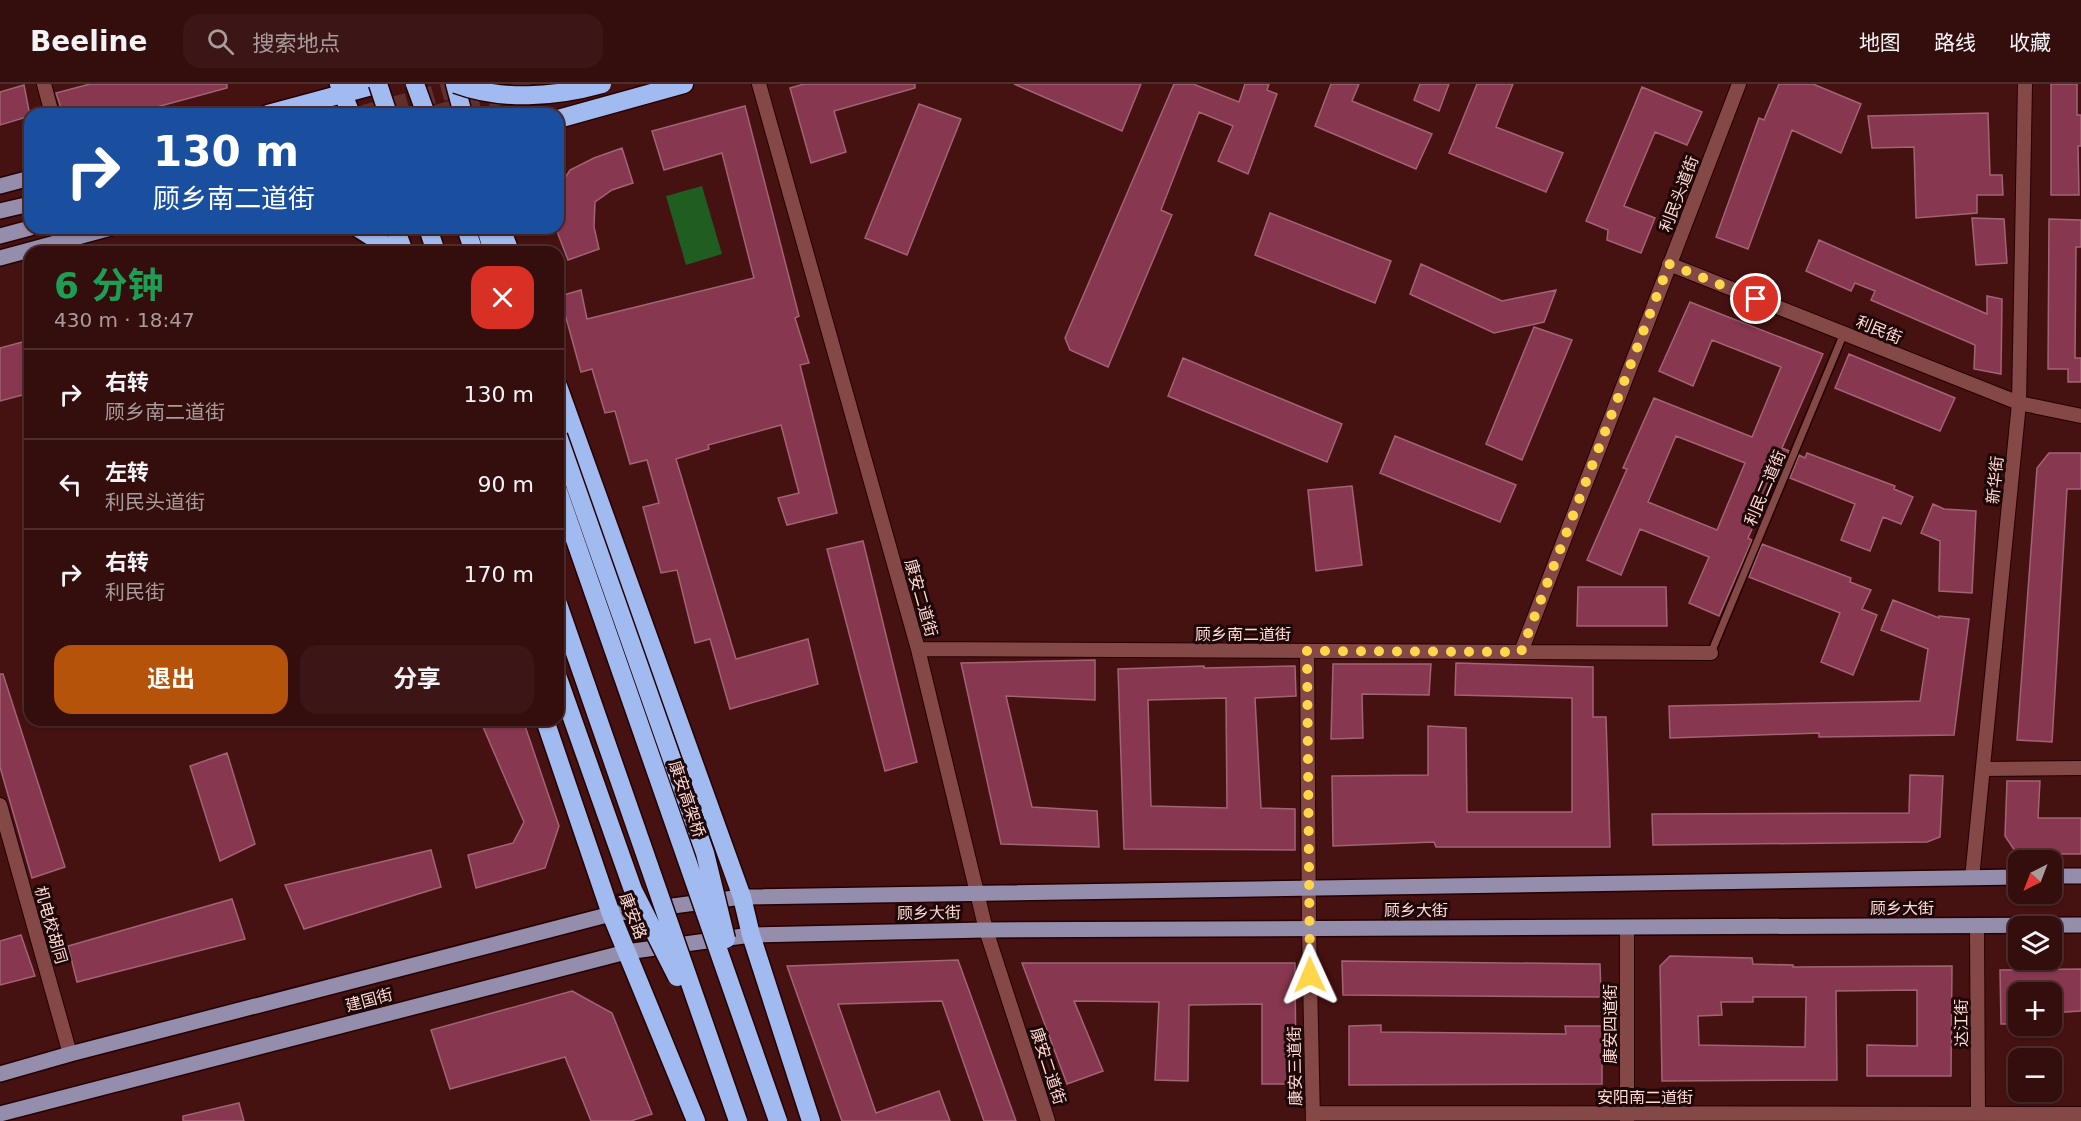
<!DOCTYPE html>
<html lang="zh">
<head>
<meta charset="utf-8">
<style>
  body { margin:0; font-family:"DejaVu Sans","Noto Sans SC",sans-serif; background:#3c1616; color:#f1f3f6; height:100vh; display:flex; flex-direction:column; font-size:22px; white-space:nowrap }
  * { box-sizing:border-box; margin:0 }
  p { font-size:20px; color:#a99c9d }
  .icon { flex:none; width:33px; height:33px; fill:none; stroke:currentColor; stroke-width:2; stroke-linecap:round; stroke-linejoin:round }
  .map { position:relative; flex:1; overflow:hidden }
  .details { position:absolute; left:24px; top:162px; width:540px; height:480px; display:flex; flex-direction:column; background:#340d0d; border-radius:18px; box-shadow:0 2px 4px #0004,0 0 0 2px #4e2d2e }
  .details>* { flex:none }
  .hud { position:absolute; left:24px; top:24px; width:540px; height:126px; border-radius:18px; box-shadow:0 2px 4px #0004,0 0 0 2px #4e2d2e; background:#1a4fa0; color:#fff; overflow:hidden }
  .needle { width:39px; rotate:222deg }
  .controls { position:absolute; left:2008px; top:766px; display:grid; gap:12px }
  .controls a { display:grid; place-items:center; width:54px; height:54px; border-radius:12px; background:#340d0d; box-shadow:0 2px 4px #0004,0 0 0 2px #4e2d2e; font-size:30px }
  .pin { position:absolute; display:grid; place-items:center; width:51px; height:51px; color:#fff; margin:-26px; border:3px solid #fff; border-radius:50%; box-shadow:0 2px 6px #0007 }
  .me { position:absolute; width:66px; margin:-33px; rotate:359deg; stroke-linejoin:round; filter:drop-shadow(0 0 4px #0008) }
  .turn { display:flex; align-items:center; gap:21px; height:126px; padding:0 30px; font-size:27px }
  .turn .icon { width:78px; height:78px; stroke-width:2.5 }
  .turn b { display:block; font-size:42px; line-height:51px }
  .round { display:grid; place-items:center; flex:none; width:63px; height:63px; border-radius:18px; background:#3c1616 }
  .overview { display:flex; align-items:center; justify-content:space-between; height:102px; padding:0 30px }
  h1 { font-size:36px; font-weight:700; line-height:45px; color:#1e9e55 }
  .cta { display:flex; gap:12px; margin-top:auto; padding:12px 30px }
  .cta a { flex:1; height:69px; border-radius:18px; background:#b45309; color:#fff; font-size:24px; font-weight:700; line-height:69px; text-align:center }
  .cta a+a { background:#3c1616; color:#f1f3f6 }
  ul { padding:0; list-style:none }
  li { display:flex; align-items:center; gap:18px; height:90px; padding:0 30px; border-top:2px solid #4e2d2e }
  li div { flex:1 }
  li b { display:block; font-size:22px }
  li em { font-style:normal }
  header { display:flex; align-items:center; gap:36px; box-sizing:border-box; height:84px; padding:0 30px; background:#340d0d; border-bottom:2px solid #4e2d2e }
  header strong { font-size:28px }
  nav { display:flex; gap:33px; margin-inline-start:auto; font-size:21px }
  .search { width:420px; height:54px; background:#3c1616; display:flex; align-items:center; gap:15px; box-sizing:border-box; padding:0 21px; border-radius:18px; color:#a99c9d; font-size:22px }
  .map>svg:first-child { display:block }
  .green { fill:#205d21 }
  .building { fill:#883750; stroke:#a16473; stroke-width:1.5; fill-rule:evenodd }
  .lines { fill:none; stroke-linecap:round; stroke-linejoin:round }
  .highway-tunnel { stroke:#622f2f; stroke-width:18; stroke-dasharray:18 9; stroke-linecap:butt }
  .lane-casing { stroke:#250103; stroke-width:10 }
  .street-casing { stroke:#250103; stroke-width:16 }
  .primary-casing { stroke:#250103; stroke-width:18 }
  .highway-casing { stroke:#250103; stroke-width:21 }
  .lane { stroke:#844946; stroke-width:7 }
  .street { stroke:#844946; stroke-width:14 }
  .primary { stroke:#958dac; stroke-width:15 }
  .highway { stroke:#a1bbf0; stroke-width:18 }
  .highway-bridge-casing { stroke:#250103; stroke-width:21; stroke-linecap:butt }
  .highway-bridge { stroke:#a1bbf0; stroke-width:18 }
  .route { stroke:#ffd54a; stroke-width:10; stroke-dasharray:0 18 }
  .labels { text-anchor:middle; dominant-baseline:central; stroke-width:6; stroke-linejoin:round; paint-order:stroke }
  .street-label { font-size:16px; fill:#fedad7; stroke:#1e0707 }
</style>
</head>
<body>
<header>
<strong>Beeline</strong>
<div class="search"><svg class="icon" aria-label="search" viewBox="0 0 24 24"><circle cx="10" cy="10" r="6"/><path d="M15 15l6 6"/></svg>搜索地点</div>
<nav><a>地图</a><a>路线</a><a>收藏</a></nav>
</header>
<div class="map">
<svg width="2081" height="1037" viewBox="0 0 2081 1037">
  <rect width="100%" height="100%" fill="#461111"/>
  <path class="green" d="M702,102L722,170L686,181L666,112Z"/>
  <path class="building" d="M90,0H227V4L131,30H63L56,9Z
    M804,0H915V4L834,27L846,68L811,79L790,4Z
    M1014,0H1141L1122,47Z
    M1174,0H1193L1239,18L1245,0H1269L1267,6L1277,10L1248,90L1218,77L1233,42L1199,28L1161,126L1172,131L1108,283L1070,266L1065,254Z
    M1331,0H1359L1352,17L1432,50L1416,85L1315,42Z
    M1420,0H1449L1439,27L1414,16Z
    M1477,0H1513L1496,43L1563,69L1546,108L1449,69Z
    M1779,0H1813L1861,20L1841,69L1792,46L1748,165L1716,153L1759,34L1764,36Z
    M2051,0H2077V31H2081V62H2078L2079,111H2051Z
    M24,1L30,32L0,41V8Z
    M1642,3L1702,28L1687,61L1655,48L1624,122L1655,134L1641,169L1607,156L1608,146L1586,137Z
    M919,20L961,35L907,171L865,154Z
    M745,22L799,232L795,234L809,279L800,281L837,429L787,441L778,414L799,409L781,341L708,361L709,365L676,375L736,575L808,555L818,600L730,625L710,555L695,559L677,486L661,489L643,423L659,419L647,376L630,380L615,327L605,329L592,285L581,288L560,212L581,206L587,235L754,194L722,69L664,86L652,47Z
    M1988,29L1990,91H2002L2003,111H1977V129L1916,134L1914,63L1872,64L1868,32Z
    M622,64L633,99L612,106L595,118L594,143L599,165L568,176L558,150V105L570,86L594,74Z
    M1270,129L1391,177L1375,219L1255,171Z
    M1972,134L2004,135L2007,179L1976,181Z
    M2049,135L2081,136V163H2076L2075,274H2081V298H2068V285H2048Z
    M1819,156L1987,230V212L2002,215L2001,290L1974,285L1975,261L1871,216L1875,207L1855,199L1851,207L1806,187Z
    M1421,180L1502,217L1556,206L1544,238L1494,249L1410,210Z
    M1690,218L1823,270L1782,364L1789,367L1779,390L1777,389L1748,454L1752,456L1719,532L1689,519L1709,473L1640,445L1621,491L1587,476L1627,385L1623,384L1654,314L1752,353L1781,283L1712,256L1693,302L1659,287ZM1676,352L1745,379L1717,446L1648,418Z
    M1534,243L1572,256L1522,376L1486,360Z
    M30,256V309L0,317V264Z
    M1849,270L1955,314L1940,347L1835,304Z
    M1183,274L1342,340L1327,378L1168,312Z
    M1395,352L1516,401L1500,438L1380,389Z
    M1807,369L1895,402L1894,405L1913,413L1901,440L1883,433L1870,467L1841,456L1855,420L1790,394L1799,371L1805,374Z
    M2049,369H2081V405H2067L2052,658L2017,656L2037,384Z
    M1352,402L1362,481L1316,487L1308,406Z
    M1933,420L1944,425L1976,427L1972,509L1939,507L1940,457L1921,449Z
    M863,457L917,678L885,687L827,465Z
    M1762,460L1851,494L1850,498L1871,506L1862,525L1877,531L1853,591L1821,578L1840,529L1749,493Z
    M1578,503H1666L1667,542H1577Z
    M1893,516L1939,534V532L1969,535L1954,651L1819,653V649L1670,654L1669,622L1920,617L1928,565L1881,546Z
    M1095,576V616L1006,612L1032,723L1097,727L1099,763L1001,760L961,579Z
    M1456,579L1593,583V633H1606L1610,763H1436L1434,758L1333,762L1332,692L1428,691V642L1466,644L1467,728H1572V614L1455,611Z
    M1333,580H1431L1429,611L1362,610L1363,654L1331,655Z
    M1204,582V584L1295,582L1296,612L1255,614L1261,724L1295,725V766L1124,765L1118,585ZM1226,614L1227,724L1151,722L1148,616Z
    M0,590H3L65,783L32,794L0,683Z
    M480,636H523L559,742L545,784L476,804L468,771L513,759L524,738Z
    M227,669L255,760L220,777L190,682Z
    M1910,691L1943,692L1940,753L1927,758L1653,761L1652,730L1909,729Z
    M2007,697H2040L2038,734H2081V770H2017L2005,752Z
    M431,766L441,803L304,845L285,801Z
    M232,815L245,855L77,898L68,862Z
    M21,851L35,892L0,901V857Z
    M1670,872L1752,874L1753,880L1793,881V883L1952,882L1951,992H1867V961L1917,962V906L1836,907L1837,996L1662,997L1660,882ZM1753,913H1806L1805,963L1699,961L1698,932L1722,931L1721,918H1753Z
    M958,876L1016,1037H984L942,917L838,920L876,1029L939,1007L950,1037H842L787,882Z
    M1342,877L1600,880L1601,913L1343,911Z
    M1022,879H1295L1296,1000H1262V920L1189,921L1188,997L1155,996L1159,918L1074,917L1103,987L1067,1000Z
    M2081,885V927L2052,929V909H2019V940H2001L2000,886Z
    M572,907L612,929L652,1030L631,1037H591L565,973L450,1005L431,946Z
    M1381,941V948L1566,950L1565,942H1602V1000L1349,1001V942Z
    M239,1019L244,1037H183V1032Z"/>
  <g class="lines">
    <path class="highway-tunnel" d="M364,30L471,0
      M436,30L543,0"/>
    <g class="lane-casing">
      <path id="lane" d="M1711,569L1844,249"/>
    </g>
    <g class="street-casing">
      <path id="street" d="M44,0L52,30
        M759,0L918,565L986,846L1048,1037
        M1669,180L2019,319L2081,332
        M918,565L1711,569
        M1307,567L1309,845L1313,1037
        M1521,568L1739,0
        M1983,685L2081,684
        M0,721L70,970
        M1972,794L2019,319L2025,0
        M1977,841L1978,1037
        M1627,843V1036
        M1313,1029L2081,1030"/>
    </g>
    <g class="primary-casing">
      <path id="primary" d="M0,102L30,94
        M0,127L30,120
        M0,152L30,144
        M0,174L111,144
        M2052,792H2081
        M0,990L70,970L611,830L742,813L2019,793
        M0,1030L626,868L751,851L986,846L2081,841"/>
    </g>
    <g class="highway-casing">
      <path id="highway" d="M339,0L351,30
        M455,0L463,30
        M268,30L379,0
        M558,35L684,0
        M358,144L396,168
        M395,144L404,168
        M428,144L436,168
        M466,144L474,168
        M486,144L493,168
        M501,144L510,168
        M558,302L742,813L751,851L811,1037
        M545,636L611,830L696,1037"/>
    </g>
    <use href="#lane" class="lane"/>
    <use href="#street" class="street"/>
    <use href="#primary" class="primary"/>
    <use href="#highway" class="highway"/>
    <g class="highway-bridge-casing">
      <path id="highway-bridge" d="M378,0L388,30
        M415,0L426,30
        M456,0C502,17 555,13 602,0
        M558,352L705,769L726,855
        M558,407L778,1037
        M558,520L738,1037
        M558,594L633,806L677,893"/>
    </g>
    <use href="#highway-bridge" class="highway-bridge"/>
  </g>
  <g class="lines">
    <path class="route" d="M1310,891L1307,567L1521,568L1669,180L1756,215"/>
  </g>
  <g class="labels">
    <g class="street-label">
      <text transform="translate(1679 110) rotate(-69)">利民头道街</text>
      <text transform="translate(1879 246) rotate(22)">利民街</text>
      <text transform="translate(1995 396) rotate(-84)">新华街</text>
      <text transform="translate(1765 404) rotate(-67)">利民二道街</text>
      <text transform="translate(921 514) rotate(74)">康安二道街</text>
      <text x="1243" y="550">顾乡南二道街</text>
      <text transform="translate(687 715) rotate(71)">康安高架桥</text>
      <text x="1902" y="824">顾乡大街</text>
      <text x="1416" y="826">顾乡大街</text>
      <text transform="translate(929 829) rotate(-1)">顾乡大街</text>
      <text transform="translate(633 832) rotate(69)">康安路</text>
      <text transform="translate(51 841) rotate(74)">机电校胡同</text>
      <text transform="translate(369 916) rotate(-15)">建国街</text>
      <text transform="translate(1961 939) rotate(-90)">达江街</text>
      <text transform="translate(1610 940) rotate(-90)">康安四道街</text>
      <text transform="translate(1048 982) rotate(72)">康安二道街</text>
      <text transform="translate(1295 982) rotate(-91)">康安三道街</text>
      <text x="1645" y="1013">安阳南二道街</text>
    </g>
  </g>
</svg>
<div class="controls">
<a><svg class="needle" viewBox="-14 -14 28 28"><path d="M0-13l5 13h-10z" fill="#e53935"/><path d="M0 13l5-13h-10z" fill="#a99c9d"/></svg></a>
<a><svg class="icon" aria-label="layers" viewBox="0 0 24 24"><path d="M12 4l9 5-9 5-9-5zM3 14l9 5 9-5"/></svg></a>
<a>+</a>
<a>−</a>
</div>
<div class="pin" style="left:1756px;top:215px;background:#d93025"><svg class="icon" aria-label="arrive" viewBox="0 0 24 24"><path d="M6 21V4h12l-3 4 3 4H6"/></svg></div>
<svg class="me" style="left:1310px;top:891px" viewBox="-20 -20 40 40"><path d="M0-17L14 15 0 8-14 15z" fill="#ffd54a" stroke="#fff" stroke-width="4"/></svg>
<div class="hud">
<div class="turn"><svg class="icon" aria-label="right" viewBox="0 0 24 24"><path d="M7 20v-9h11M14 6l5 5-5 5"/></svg><div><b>130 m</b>顾乡南二道街</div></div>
</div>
<section class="details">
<div class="overview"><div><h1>6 分钟</h1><p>430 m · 18:47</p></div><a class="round" style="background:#d93025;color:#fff"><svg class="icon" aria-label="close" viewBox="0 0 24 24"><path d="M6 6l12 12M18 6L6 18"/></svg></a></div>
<ul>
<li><svg class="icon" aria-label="right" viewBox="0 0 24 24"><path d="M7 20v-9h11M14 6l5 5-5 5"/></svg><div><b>右转</b><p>顾乡南二道街</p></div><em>130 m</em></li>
<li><svg class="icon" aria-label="left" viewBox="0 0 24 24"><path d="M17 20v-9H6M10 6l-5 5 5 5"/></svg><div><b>左转</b><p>利民头道街</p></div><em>90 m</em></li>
<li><svg class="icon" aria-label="right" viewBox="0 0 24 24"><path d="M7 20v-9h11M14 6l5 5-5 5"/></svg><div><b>右转</b><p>利民街</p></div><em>170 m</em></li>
</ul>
<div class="cta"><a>退出</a><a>分享</a></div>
</section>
</div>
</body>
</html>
